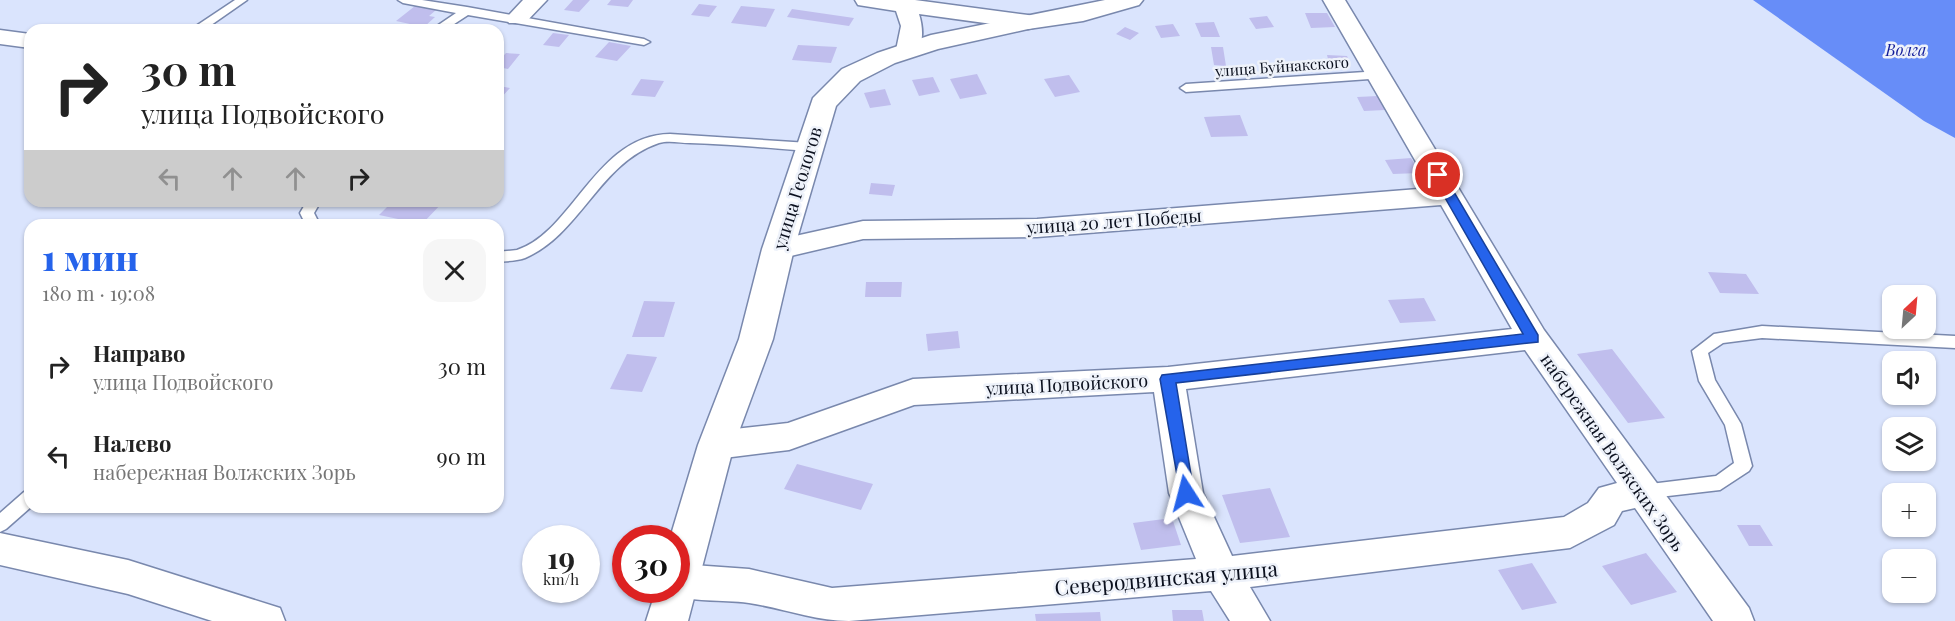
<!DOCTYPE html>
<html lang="ru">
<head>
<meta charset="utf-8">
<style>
  body { margin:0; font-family:"Playfair Display",serif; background:#f6f6f6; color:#222; height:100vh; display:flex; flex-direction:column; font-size:22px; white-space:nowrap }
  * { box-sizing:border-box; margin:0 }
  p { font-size:20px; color:#767676 }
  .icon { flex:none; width:33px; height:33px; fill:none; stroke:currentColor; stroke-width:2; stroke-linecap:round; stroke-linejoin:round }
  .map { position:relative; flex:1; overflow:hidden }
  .panel { position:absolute; left:24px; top:219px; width:480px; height:294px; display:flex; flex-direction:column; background:#fff; border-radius:18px; box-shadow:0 2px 4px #0004 }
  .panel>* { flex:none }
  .top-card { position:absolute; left:24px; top:24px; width:480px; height:183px; border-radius:18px; box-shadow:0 2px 4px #0004; background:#fff; color:#222; overflow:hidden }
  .needle { width:39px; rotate:26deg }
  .controls { position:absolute; left:1882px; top:285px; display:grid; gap:12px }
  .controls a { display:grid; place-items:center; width:54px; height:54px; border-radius:12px; background:#fff; box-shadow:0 2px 4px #0004; font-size:30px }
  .speed { position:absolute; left:522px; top:525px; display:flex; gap:12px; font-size:30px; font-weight:700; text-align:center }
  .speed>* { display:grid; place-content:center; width:78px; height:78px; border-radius:50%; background:#fff; box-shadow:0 2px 4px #0004; line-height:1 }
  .speed small { font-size:15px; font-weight:400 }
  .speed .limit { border:9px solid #d22; background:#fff; color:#111 }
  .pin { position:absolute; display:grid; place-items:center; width:51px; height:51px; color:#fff; margin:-26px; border:3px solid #fff; border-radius:50%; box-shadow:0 2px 6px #0007 }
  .me { position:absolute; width:66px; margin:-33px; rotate:351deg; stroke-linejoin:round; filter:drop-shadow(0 0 4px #0008) }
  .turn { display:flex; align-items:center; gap:21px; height:126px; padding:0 18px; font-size:27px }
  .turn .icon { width:78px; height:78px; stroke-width:2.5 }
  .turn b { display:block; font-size:42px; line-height:51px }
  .lanes { display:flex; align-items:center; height:57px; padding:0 18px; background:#0003; justify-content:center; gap:30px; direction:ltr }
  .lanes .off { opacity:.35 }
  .round { display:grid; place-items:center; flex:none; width:63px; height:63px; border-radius:18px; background:#f6f6f6 }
  .overview { display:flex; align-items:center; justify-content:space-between; height:102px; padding:0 18px }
  h1 { font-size:36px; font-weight:800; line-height:45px; color:#2563eb }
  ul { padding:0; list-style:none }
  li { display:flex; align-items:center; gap:18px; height:90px; padding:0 18px }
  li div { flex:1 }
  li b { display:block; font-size:22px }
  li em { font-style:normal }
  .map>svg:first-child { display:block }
  .water { fill:#678df8 }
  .building { fill:#c0beed }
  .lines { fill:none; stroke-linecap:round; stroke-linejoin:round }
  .service-casing { stroke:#7988ad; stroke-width:3 }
  .minor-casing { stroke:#7988ad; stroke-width:3 }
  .tertiary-casing { stroke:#7988ad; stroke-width:3 }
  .service { fill:#fff; fill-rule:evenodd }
  .minor { fill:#fff; fill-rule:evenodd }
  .tertiary { fill:#fff; fill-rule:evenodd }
  .route { fill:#2563eb; stroke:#184099; stroke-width:1.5 }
  .labels { text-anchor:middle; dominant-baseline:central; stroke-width:5; stroke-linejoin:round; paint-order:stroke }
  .far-street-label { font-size:15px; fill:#0b101e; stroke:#eef2fa }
  .far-water-label { font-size:16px; font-style:italic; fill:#111c99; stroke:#eef2fa }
  .street-label { font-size:18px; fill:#0b101e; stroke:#eef2fa }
  .near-street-label { font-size:21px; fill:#0b101e; stroke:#eef2fa }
</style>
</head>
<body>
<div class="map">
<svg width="1955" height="621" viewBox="0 0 1955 621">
  <rect width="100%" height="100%" fill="#dae4fd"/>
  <path class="water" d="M1753,0H1955V138L1924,121Z"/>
  <path class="building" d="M573,0H590L579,12L564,10Z
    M611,0H633L628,7L607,5Z
    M699,4L717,6L709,17L691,15Z
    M415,6L436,10L429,16L435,17L424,27L396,21Z
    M741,6L775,9L766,27L731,23Z
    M792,9L854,18L849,26L787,17Z
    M1305,13H1327L1335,27L1311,28Z
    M1267,16L1274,27L1256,29L1249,18Z
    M1214,22L1220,37H1201L1195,23Z
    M1173,24L1180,36L1161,38L1155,26Z
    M1125,27L1139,33L1130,40L1116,34Z
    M553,33L569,35L559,47L543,45Z
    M609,42L631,46L617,61L595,57Z
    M798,45L837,47L831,63L792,60Z
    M1211,47H1223L1226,66L1214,65Z
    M506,53L520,54L508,69L498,67V62Z
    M1327,55L1347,56L1350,63H1329Z
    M977,74L987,94L960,99L950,79Z
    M1069,75L1080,92L1055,97L1044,79Z
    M933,77L940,92L919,96L912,80Z
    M641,79L664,81L655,97L631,95Z
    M499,86L510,88L498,101V87Z
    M885,89L891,105L870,108L864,93Z
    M1378,96L1385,110L1364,111L1357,97Z
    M1240,115L1248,136L1211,137L1204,117Z
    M1411,158L1420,173L1393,174L1385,160Z
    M871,183L895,185L892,196L869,194Z
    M393,201H444L422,224L379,215Z
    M1708,272L1746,274L1759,294L1720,293Z
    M866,282H902L901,297H865Z
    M1424,298L1436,321L1400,323L1388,300Z
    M644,301L675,302L664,337H632Z
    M958,331L960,348L928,351L926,334Z
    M1612,349L1665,418L1628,423L1577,354Z
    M627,354L657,357L642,392L610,389Z
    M797,464L873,484L861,510L784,489Z
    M1270,488L1290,537L1240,543L1222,495Z
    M1172,518L1181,545L1141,550L1133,523Z
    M1737,525H1760L1773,546H1749Z
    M1646,553L1677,592L1631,605L1602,566Z
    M1532,563L1557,603L1522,610L1498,570Z
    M1172,610H1202L1204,621H1173Z
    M1100,612L1101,621H1036L1035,614Z"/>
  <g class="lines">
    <g class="service-casing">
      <path id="service" d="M235,0H247L204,30H190Z
        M398,0H422L467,7L644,39L650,42L644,45L468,15L445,30H431L456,13L403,3Z
        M1380,71L1384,72V78L1186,92L1180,88L1186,84Z
        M670,134L809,143L815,147L809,151C769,148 730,144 690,143C680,143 669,140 659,143C599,163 581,234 525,258C517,261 507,261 498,262V252C504,251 511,251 517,250C573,232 596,135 670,134Z
        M307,201H321L314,213L320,225H306L300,213Z
        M1762,326L1955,336V348L1762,338L1723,343L1708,353L1715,380L1741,424L1752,466L1749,471L1720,490L1642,499L1636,497L1633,492L1636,487L1642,485L1716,476L1734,463L1725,425L1699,381L1692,351L1714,334Z
        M30,490L31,507L6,529L0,532V513L24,492Z"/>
    </g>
    <g class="minor-casing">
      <path id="minor" d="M523,0H547L525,23H509L506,18Z
        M855,0H915L1028,15L1036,17L1039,22L1036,27L1028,29L919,14C923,27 924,43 916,55H900L896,50L901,26L896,11L858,5Z
        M1323,0H1345L1544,330L1749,608L1754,621H1713L1635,508L1622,511L1614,525L1570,548L1250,587L1270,621H1230L1211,591L849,621C814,621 783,608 749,603C721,599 692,603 666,593L664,590H676V565L679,564L749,569L832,588L1196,559L1169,493L1154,392L914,405L789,450L716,459L704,455L699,445L704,435L716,431L788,423L913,379L1168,367L1512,329L1441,205L1037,237L863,239L778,259L768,256L764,249L768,242L863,221L1037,219L1431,188ZM1525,350L1617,483L1599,488L1588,503L1564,517L1232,556L1203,493L1186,389Z
        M0,30L30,34V48L0,44Z
        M0,533L128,560L280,608L285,621H212L128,594L0,565Z"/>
    </g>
    <g class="tertiary-casing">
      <path id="tertiary" d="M1105,0H1143L1139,5L1083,21L1028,29L938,49L895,63L860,81L836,106L794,249L773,339L734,445L688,621H646L656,590H676V538H670L698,445L739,339L762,249L813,98L842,69L877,53L931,35Z"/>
    </g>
    <use href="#service" class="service"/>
    <use href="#minor" class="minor"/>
    <use href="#tertiary" class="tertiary"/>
  </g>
  <path class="route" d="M1438,171L1444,175L1538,335V342L1176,383L1194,493L1192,498H1181L1160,379L1162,375L1523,334L1432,175Z"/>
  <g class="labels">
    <g class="far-street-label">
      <text transform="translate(1282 66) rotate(-4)">улица Буйнакского</text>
    </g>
    <g class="far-water-label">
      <text x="1906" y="49">Волга</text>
    </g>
    <g class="street-label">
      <text transform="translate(797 188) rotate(-73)">улица Геологов</text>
      <text transform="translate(1114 221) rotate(-4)">улица 20 лет Победы</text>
      <text transform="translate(1067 384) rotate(-3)">улица Подвойского</text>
      <text transform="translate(1613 452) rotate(55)">набережная Волжских Зорь</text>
    </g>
    <g class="near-street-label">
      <text transform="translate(1166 577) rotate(-5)">Северодвинская улица</text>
    </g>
  </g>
</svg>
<div class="controls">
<a><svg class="needle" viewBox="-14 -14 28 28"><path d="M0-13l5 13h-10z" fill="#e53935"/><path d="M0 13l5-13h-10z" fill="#767676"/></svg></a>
<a><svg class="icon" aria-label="sound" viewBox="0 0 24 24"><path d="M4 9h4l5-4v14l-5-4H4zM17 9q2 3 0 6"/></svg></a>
<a><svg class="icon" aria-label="layers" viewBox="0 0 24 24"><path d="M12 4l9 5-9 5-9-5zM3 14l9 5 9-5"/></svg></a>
<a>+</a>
<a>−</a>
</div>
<div class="speed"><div>19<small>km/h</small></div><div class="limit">30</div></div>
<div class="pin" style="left:1438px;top:175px;background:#d93025"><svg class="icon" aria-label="arrive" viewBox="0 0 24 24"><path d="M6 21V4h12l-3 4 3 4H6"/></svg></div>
<svg class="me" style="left:1186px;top:493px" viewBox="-20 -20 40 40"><path d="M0-17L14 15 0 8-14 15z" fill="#2563eb" stroke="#fff" stroke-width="4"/></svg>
<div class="top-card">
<div class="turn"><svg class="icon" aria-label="right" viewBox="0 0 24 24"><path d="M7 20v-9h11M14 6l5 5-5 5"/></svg><div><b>30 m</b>улица Подвойского</div></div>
<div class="lanes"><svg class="icon off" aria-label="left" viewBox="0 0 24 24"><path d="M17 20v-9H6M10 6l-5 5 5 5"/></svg><svg class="icon off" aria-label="ahead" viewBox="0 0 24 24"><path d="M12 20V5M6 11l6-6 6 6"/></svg><svg class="icon off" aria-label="ahead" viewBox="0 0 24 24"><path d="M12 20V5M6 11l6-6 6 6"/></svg><svg class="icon" aria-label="right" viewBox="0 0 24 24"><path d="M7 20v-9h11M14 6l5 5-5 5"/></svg></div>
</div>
<section class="panel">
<div class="overview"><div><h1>1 мин</h1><p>180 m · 19:08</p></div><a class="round"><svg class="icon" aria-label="close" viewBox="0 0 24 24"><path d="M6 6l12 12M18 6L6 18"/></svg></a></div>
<ul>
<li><svg class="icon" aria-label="right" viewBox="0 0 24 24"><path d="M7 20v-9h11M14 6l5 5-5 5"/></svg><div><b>Направо</b><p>улица Подвойского</p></div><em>30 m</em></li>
<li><svg class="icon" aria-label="left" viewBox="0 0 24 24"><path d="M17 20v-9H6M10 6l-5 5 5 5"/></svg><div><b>Налево</b><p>набережная Волжских Зорь</p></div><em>90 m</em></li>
</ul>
</section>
</div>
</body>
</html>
